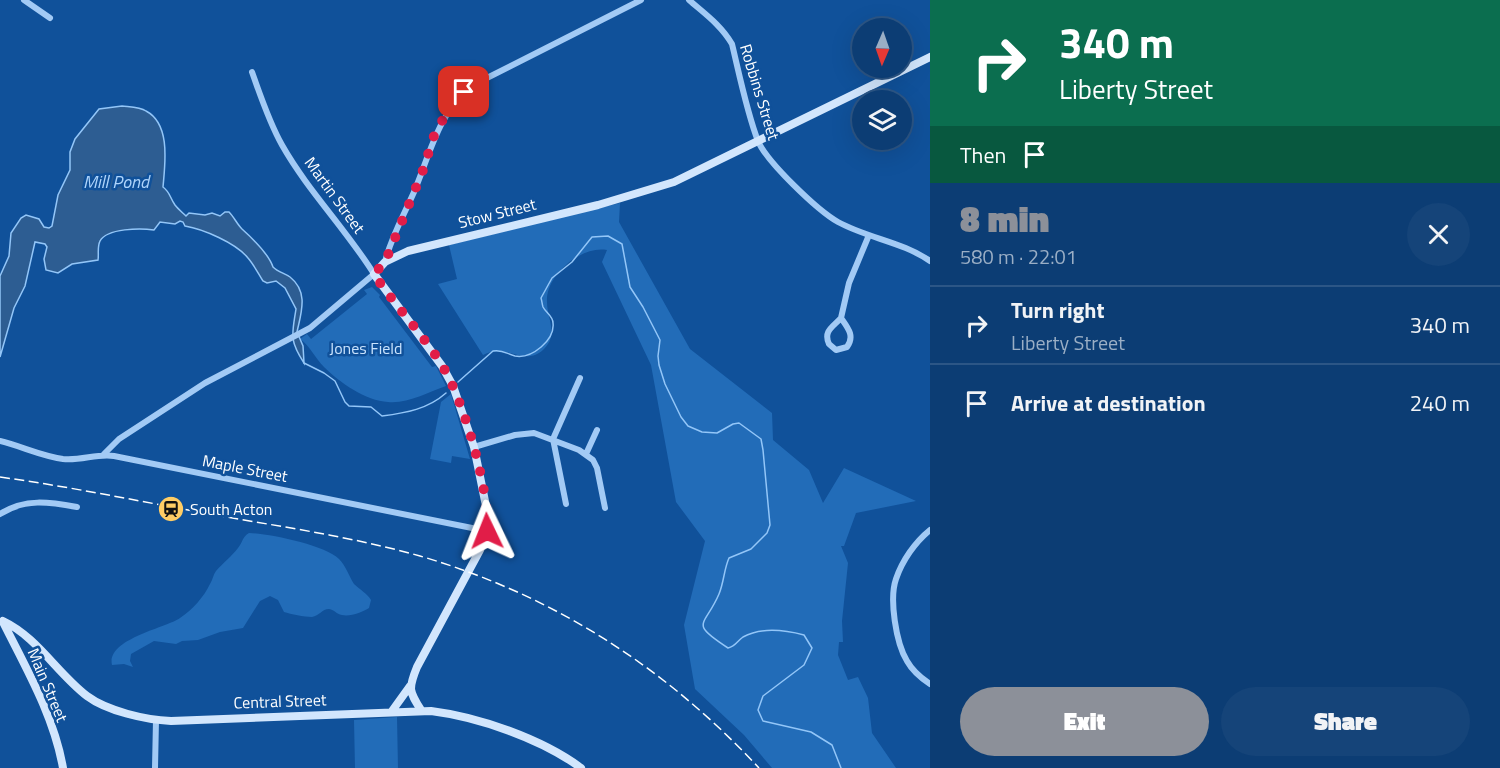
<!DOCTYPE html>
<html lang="en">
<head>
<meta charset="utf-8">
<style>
  body { margin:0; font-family:"Titillium Web",sans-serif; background:#154479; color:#f1f3f6; height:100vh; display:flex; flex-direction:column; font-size:22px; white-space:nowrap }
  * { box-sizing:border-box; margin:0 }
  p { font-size:20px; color:#9aaec5 }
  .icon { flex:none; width:33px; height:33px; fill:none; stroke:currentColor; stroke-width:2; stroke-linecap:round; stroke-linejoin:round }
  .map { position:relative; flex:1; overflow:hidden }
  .sheet { display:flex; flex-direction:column; background:#0c3d74; width:570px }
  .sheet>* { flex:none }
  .hud { background:#0b6e4f; color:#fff; overflow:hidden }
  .needle { width:39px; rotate:182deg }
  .tools { position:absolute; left:852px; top:18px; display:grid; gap:12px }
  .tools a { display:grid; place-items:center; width:60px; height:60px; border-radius:50%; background:#0c3d74; box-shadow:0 6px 24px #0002,0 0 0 2px #2c5686; font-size:30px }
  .pin { position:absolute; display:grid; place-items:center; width:51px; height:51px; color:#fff; margin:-26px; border-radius:12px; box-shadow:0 3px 9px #0006 }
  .me { position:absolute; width:66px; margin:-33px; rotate:358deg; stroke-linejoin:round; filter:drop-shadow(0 0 4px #0008) }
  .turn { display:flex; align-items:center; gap:21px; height:126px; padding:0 30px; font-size:27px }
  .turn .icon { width:78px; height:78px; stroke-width:2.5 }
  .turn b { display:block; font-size:42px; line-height:51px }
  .then { display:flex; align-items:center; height:57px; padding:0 30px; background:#0003; gap:12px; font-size:22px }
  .round { display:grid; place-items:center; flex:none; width:63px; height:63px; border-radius:32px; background:#154479 }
  .summary { display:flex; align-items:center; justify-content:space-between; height:102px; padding:0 30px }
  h1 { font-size:36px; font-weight:800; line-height:45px; color:#8c9099 }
  .action { display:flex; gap:12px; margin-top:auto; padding:12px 30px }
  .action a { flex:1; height:69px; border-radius:36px; background:#8c9099; color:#fff; font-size:24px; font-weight:800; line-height:69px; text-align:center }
  .action a+a { background:#154479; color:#f1f3f6 }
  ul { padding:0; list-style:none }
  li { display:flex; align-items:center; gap:18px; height:78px; padding:0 30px; border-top:2px solid #2c5686 }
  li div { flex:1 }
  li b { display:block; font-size:22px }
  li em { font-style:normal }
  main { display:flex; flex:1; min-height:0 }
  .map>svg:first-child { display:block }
  .green { fill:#226cb8 }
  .water { fill:#2d5d92; stroke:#93c6f8; stroke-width:1.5 }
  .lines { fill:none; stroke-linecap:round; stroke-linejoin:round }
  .stream { stroke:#93c6f8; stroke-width:1.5 }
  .street { stroke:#a2caf5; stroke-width:6 }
  .secondary { stroke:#d2e6fd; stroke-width:8 }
  .rail { stroke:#fff; stroke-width:1.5; stroke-dasharray:10 4.5; stroke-linecap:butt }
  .route { stroke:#e11d48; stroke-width:10; stroke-dasharray:0 18 }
  .labels { text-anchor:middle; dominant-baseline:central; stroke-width:5; stroke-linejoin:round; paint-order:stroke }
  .street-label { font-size:16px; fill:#fff; stroke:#10519a }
  .park-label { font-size:16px; fill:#cae4fe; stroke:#10519a }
  .poi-label { font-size:16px; fill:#fff; stroke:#10519a; text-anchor:start }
  .water-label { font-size:18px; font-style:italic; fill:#aed4fb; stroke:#10519a }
</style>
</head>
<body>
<main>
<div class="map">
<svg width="930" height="768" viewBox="0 0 930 768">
  <rect width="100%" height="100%" fill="#10519a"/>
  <path class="green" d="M620,203L619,222L690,349L772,413L773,440L809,470L823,503L844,468L916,501L856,513L844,546H841L848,563L842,621L843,642H839L838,655L848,680L858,677L868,698L872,733L896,768H772L744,735L695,689L684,625L705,541L676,502L651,365L602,262L607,250C594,248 583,253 572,260C559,270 546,285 547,302C547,319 559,334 544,349C524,368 508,342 483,355L438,284L457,279L449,245Z
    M372,287L380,295L379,297L432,367L436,366L446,386C429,392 407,404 388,402C366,401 339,382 324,367C315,358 310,346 300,339L307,334L311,339L367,294L364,290Z
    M451,394L470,459L452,456L451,463L430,459L441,402Z
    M249,533C270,534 325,545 339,559C346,566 349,576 354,584C360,590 367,593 371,600L369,608C363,612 350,617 342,615C336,614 335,610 329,609C322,609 319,616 312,617C304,617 291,614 284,612L278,600L270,596L260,601L243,628L220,632L198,640L182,641L176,644L154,641L131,654L130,661L133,667L124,664L112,665C106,639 166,628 180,618C192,610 204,597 210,584C213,579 213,575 216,571C223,563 232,556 238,548C243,542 242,537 249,533Z
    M397,717L398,768H355L354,720Z"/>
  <path class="water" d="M122,106C130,107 140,107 146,111C171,124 165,164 163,187C170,192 170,198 175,205C178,209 183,213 186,216L189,213L205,215L212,213L220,216L225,212H229C234,217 237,224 242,229C252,238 269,255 273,267C278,272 284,273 290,277C309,292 301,313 297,332L303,346L304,363C289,340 292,335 296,309L285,288L276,281L267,283L263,281C258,273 254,265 248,258C236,243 203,229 185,226L183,222L180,221L175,224L160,222L154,230C141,228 107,228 100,241C97,247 99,254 98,260L72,264L58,273L46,270L44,259L47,247L45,244L35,242L25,286L14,308L0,357V276L9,256L11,233L21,218L26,215L39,219L44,227L49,228L52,226L58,195L70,170V152L75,139L99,109Z"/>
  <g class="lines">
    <path class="stream" d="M304,363L324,373L335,381L345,402L349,406L371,407L382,416C406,413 428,409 446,393
      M458,382L493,351C502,349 507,354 515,356C532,359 555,340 553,323C553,316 546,313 543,307C542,304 542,301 541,298L552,278L572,262L592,237L608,236L622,244L630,287L643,307L660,340L658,356L659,365L665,384L681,417L688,426L702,432L717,433L733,424L739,423L761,439L763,450L770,525L767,533L751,549L729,558C724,569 724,582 719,594C705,627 688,622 728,648C736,646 737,641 743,637C761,627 785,630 804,635L812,648L804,665L763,696L758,710L763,721L811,732L832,745L841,768"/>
    <path class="street" d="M24,0L50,18
      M689,0C705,14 721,25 732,44C739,73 747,113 758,141C767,162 817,210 838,222C867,238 903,242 930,261
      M385,262C391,237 404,215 414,192C430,154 438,114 471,86L641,0
      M841,318C833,327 823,331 829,344L836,350L847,347C855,336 848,328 841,318L849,283L869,235
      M553,439L580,378
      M553,439L566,504
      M0,441C21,446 41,456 63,459C81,461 98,453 114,456L487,531
      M474,447L515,435L534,433L579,450L593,460L597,468L605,508
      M104,454L119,439L205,383L310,328L374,274C346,229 308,191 282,145C269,122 261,97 252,72
      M586,454L597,430
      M0,514C25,498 49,502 77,507
      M930,530C915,542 902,561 896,579C889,599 896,643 907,661C912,670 921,678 930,684
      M155,768L156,720"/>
    <path class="secondary" d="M3,621C37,637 57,673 87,696C107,711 146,720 171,721L431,711C479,717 542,739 581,768
      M3,622C26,668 54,716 63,768
      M421,710C409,691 408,689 417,667L480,550L487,531L486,506L474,447L453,386L442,366L374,274L385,262L408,251L598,205L674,182L930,57
      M392,711L410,686"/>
    <path class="rail" d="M0,477C72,487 143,502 215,515C283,527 353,537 420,556C553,595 665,667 759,768"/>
  </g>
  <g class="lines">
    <path class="route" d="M464,92L442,121L434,136L422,173L385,262L374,274C395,306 423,334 443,367C464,402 490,491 487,531"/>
  </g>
  <defs>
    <g id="station-disc" transform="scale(1.35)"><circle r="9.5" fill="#ffcd65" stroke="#10519a"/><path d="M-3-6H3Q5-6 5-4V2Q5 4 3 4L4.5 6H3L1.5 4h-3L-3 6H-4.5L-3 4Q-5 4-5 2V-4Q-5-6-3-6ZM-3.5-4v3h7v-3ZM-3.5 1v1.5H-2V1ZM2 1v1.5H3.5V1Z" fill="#111"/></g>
  </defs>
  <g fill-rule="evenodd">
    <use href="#station-disc" x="171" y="509"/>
  </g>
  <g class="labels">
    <g class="street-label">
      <text transform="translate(760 92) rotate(73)">Robbins Street</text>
      <text transform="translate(335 195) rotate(54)">Martin Street</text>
      <text transform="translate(497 213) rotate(-14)">Stow Street</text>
      <text transform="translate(245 468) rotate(11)">Maple Street</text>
      <text transform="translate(48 685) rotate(67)">Main Street</text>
      <text transform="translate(280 701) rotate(-2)">Central Street</text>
    </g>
    <g class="park-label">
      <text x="366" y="348">Jones Field</text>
    </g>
    <g class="poi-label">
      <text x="190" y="509">South Acton</text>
    </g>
    <g class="water-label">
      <text x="116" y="181">Mill Pond</text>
    </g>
  </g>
</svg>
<div class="tools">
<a><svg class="needle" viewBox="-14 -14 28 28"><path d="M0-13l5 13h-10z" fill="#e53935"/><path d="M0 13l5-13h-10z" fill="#9aaec5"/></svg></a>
<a><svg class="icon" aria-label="layers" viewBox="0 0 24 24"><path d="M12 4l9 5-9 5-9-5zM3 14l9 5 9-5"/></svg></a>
</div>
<div class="pin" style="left:464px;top:92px;background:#d93025"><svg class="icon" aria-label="arrive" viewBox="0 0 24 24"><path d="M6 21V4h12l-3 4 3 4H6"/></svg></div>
<svg class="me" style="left:487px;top:531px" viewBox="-20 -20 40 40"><path d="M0-17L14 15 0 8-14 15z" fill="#e11d48" stroke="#fff" stroke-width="4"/></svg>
</div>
<section class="sheet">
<div class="hud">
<div class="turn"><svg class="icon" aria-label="right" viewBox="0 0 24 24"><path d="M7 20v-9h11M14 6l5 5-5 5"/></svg><div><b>340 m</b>Liberty Street</div></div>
<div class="then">Then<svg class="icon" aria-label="arrive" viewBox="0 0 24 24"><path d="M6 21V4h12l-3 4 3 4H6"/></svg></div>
</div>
<div class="summary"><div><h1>8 min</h1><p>580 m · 22:01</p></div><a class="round"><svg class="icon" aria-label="close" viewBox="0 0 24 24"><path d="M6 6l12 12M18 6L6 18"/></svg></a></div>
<ul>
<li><svg class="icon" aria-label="right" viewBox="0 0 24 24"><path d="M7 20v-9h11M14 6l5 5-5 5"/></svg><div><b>Turn right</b><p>Liberty Street</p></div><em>340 m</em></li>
<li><svg class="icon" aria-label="arrive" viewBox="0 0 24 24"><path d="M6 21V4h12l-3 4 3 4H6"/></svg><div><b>Arrive at destination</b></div><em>240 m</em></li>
</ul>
<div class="action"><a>Exit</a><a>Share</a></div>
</section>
</main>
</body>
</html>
